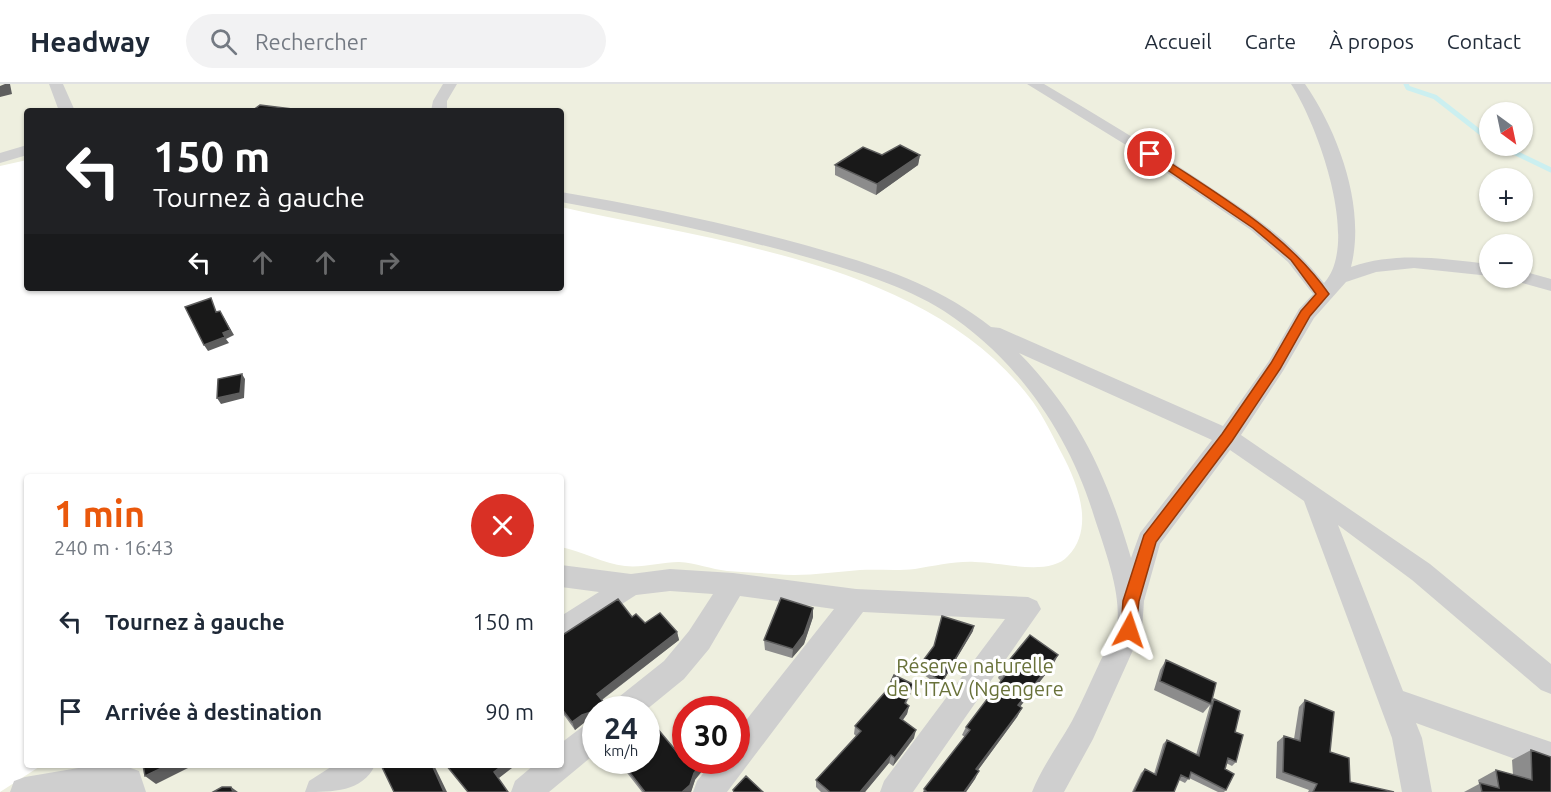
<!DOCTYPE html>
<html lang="fr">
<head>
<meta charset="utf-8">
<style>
  body { margin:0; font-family:Ubuntu,sans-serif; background:#f2f2f3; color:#1f2937; height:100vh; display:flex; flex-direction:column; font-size:22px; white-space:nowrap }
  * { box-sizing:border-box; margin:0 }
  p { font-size:20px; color:#747a83 }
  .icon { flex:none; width:33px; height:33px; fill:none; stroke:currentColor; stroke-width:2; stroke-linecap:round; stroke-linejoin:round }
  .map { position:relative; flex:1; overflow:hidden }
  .details { position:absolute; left:24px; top:390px; width:540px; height:294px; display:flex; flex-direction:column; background:#fff; border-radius:6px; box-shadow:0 2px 4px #0004 }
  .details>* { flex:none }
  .hud { position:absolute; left:24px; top:24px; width:540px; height:183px; border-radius:6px; box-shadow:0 2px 4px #0004; background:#202124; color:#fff; overflow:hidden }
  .needle { width:39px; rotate:147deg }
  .controls { position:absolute; left:1479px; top:18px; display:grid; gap:12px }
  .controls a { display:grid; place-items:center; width:54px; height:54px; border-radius:50%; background:#fff; box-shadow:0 2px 4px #0004; font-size:30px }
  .speed { position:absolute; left:582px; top:612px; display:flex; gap:12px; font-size:30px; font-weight:700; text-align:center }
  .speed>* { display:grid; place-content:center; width:78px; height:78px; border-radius:50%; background:#fff; box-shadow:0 2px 4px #0004; line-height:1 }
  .speed small { font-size:15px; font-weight:400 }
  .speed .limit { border:9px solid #d22; background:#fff; color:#111 }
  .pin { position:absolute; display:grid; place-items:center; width:51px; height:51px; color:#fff; margin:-26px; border:3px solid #fff; border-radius:50%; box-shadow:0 2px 6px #0007 }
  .me { position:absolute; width:66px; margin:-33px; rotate:5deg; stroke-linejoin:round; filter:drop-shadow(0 0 4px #0008) }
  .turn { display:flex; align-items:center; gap:21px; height:126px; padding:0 30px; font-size:27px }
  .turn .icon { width:78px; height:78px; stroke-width:2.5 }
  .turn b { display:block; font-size:42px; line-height:51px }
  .lanes { display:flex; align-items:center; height:57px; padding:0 30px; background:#0003; justify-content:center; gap:30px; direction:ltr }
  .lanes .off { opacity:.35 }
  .round { display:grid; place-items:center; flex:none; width:63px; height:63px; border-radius:32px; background:#f2f2f3 }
  .summary { display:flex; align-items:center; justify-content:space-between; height:102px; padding:0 30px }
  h1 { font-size:36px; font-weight:700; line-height:45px; color:#ea580c }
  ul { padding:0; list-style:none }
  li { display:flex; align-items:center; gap:18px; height:90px; padding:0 30px }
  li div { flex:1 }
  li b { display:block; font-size:22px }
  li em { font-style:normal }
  header { display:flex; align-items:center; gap:36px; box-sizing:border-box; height:84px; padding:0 30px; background:#fff; border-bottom:2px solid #e0e1e3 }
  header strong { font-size:28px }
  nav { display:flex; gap:33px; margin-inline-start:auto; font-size:21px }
  .search { width:420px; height:54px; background:#f2f2f3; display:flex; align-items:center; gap:15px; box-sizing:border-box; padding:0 21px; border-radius:33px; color:#747a83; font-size:22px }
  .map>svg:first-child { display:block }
  .green { fill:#eeefdf; fill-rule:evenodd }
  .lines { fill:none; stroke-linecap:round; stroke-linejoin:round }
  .stream { stroke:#cbeff0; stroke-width:5 }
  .street { fill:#cfcfcf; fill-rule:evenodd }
  .wall { fill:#8c8c8c }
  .shaded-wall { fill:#5e5e5e }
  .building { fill:#191919; stroke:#5e5e5e; stroke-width:1.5 }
  .route { fill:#ea580c; stroke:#983908; stroke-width:1.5 }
  .labels { text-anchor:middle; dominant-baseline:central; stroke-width:6; stroke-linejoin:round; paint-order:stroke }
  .near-park-label { font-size:20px; fill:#69723a; stroke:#fff }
</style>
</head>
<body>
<header>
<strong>Headway</strong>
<div class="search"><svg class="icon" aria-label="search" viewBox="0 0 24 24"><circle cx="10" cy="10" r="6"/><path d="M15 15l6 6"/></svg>Rechercher</div>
<nav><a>Accueil</a><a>Carte</a><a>À propos</a><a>Contact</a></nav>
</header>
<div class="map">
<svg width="1551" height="708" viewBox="0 0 1551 708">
  <rect width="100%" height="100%" fill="#fff"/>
  <path class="green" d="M0,0H1551V708H0L42,681H561V463C582,467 604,480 625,482C643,484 661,478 679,478C696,479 711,485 727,487C743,488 759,489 775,490C803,493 833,488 860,486C878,485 897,487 915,485C935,482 955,477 975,478C1002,478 1049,493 1068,472C1095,444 1078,400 1062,370C1053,353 1045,335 1033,318C931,179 717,158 561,123V27H27V76L0,82ZM1490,28H1522V62H1490ZM1490,94H1522V128H1490ZM1490,160H1522V194H1490ZM596,626H646V676H596ZM686,626H736V676H686Z"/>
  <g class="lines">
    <path class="stream" d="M1406,0L1408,4L1435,13L1490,56
      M1501,62L1551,86"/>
    <path class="street" d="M49,0H63L75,27H59Z
      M443,0H457L447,17V27H431L433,17Z
      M1027,0H1044C1097,31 1150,63 1201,97C1249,129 1287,152 1324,199C1361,159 1317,39 1291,0H1305C1339,49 1366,124 1351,183C1397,167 1442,175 1490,180V192L1414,184L1376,188L1346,198L1314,234L1283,287L1241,351L1430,480L1551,580V610L1541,606L1412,496L1338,441L1403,607L1551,658V688L1416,639L1422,654L1432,708H1402L1392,654L1304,417L1230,366L1160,460L1144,517L1142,546L1093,655L1064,708H1032C1042,683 1059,660 1072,637C1082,618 1090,599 1099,580C1104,569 1113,557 1116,545C1124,513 1103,461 1093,429C1068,348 1015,273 944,227C903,201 856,188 810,174C728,151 645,133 561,118V108C643,122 725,139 805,161C872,180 936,199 991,243L1000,244L1223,342L1269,277L1299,225L1313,210L1288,178L1251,146L1126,61ZM1019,269L1212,356L1140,449L1131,474C1107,392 1079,330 1019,269Z
      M27,61V71L0,79V69Z
      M1522,187L1551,195V207L1515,197L1513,194H1522Z
      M561,481L631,490L670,485L733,489L856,505L1028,513L1037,517L1041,525L913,708H880L884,697L1005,535L863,528L727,708H693L697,697L714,676H736V649L834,525L740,512L709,565L684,595L646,626H611L615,616L664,577L689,547L713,510L670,507L636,511L561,559V532L599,508L561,503Z
      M596,636V669L549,708H511L515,697L534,681H561V659L586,640Z
      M96,681L128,683L139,687L146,708H10L14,697L25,693Z
      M334,681H375C363,708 332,708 305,708L309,697Z"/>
  </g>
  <path class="wall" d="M882,71H920L918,81L876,111L835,91V81Z
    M632,533L645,539L677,548L679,556L602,616L585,638L575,646L561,627V552Z
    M813,533L804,560L792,574L765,566L764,556Z
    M973,547L940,602L918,587L919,582Z
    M1166,576L1211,619L1214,615L1235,648L1236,678L1232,682L1226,679L1225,685L1226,706L1224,708H1218L1189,694L1185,699L1179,696L1174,708H1132L1141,689L1145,685L1154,690L1163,660L1167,656L1196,671L1210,621L1203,629L1154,606L1160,586Z
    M1053,581L1020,623L1022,624L1017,633L978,686L975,695L966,708H923L924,705L965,653L962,651L966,643L1001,597L998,594L1002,585Z
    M911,609L906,620L909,622L907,630L903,636L914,654L893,682L889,679L865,708H821L816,703V696L856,652L854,650L855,642Z
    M1305,616L1330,668L1350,698L1394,708H1308L1309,706L1276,694L1277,658L1284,652L1294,655L1299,623Z
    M1531,666L1551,708H1464L1479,700L1478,696L1496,686L1513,691L1512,676Z
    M617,676H646L695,696L691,708H642Z"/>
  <path class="shaded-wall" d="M5,0H10L12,10L0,13V2Z
    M920,71L918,81L876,111L877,100Z
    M223,232L234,251L226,255L229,259L208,267L204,261L223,249Z
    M242,290L245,295L244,314L221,320L217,314Z
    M813,524V533L804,560L792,574L793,565Z
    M974,542L973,547L940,602L942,598Z
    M677,548L679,556L600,617L597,610Z
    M1058,571L1053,581L1014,630L1018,621Z
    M909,622L907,630L898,642L900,634Z
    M1022,624L1017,633L973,693L976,685Z
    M594,627L596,635L585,638L575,646L572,638L582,631Z
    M916,646L914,654L893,682L895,674Z
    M891,671L889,679L865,708H860Z
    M704,676H711L695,696L691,708H682L694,689Z
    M168,681H194L156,700L145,692Z
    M432,681H434L447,708H444Z
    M503,681H510L512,684L499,694L494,688Z
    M979,687L975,695L966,708H964Z
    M231,703L238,708H233Z"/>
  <path class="building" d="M260,21L301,26L300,27H252Z
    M900,61L920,71L877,100L835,81L863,63L882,71Z
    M211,214L216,228L220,227L230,246L223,249L225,253L204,261L185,223Z
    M242,290L240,309L217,314L218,295Z
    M781,514L813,524L804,550L793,565L764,556Z
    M618,515L632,533L636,530L645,539L660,529L677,548L597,610L610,626H596V645L594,627L582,631L572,638L561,624V552Z
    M942,532L974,542L942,598L919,582L934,562Z
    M1030,551L1058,571L1018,621L1022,624L976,685L979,687L964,708H924L926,707L924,705L970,646L966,643L1007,589L1002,585Z
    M1166,576L1216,599L1211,620L1160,597Z
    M894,591L913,600L905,619L909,622L900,634L916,646L895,674L891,671L860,708H830L816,696L861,647L855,642L887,606Z
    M1214,615L1240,627L1235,648L1243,651L1236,678L1228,674L1225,685L1234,690L1226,706L1191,688L1189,695L1181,691L1174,708H1134L1145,685L1156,691L1167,656L1199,672Z
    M1305,616L1334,628L1330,668L1349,674L1350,698L1394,708H1313L1317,700L1283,688L1284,652L1300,657Z
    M646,631L677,668L686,657V676H704L694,689L690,701L682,708H645L620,676H646Z
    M1531,666L1551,673V708H1482L1480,699L1499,704L1496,686L1532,696Z
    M143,681H168L145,692Z
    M381,681H432L444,708H394Z
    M446,681H503L494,688L508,708H468Z
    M746,692L763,708H734L733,706Z
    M222,703H231L233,708H213Z"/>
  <path class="route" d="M1147,68H1154C1216,110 1285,147 1329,210L1310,232L1280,285L1232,357L1156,458L1139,517L1135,551L1129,553L1123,551L1121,546L1123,517L1144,451L1222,350L1271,279L1301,227L1316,210L1291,176L1253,144L1147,72Z"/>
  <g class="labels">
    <g class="near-park-label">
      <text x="975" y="581">Réserve naturelle<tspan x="975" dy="23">de l'ITAV (Ngengere</tspan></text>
    </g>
  </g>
</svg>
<div class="controls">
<a><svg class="needle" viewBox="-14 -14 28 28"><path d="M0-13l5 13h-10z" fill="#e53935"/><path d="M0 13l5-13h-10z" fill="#747a83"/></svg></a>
<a>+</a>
<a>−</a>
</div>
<div class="speed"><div>24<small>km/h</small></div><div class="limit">30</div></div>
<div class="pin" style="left:1150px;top:70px;background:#d93025"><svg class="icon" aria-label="arrive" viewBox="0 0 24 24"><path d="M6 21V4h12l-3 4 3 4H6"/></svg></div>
<svg class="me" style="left:1129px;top:546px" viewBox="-20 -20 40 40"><path d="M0-17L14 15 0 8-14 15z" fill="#ea580c" stroke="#fff" stroke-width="4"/></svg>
<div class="hud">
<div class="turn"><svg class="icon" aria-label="left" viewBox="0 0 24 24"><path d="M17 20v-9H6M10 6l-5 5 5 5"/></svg><div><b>150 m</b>Tournez à gauche</div></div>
<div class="lanes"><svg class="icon" aria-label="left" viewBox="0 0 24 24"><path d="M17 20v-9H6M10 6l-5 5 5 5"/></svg><svg class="icon off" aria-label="ahead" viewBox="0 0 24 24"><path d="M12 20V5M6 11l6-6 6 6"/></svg><svg class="icon off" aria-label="ahead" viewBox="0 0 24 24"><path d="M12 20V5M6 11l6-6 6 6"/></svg><svg class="icon off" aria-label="right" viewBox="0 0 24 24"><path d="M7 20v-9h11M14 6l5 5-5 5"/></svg></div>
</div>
<section class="details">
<div class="summary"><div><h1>1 min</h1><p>240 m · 16:43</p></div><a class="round" style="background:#d93025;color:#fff"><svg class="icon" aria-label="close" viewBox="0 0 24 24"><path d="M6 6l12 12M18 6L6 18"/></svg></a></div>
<ul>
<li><svg class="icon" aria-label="left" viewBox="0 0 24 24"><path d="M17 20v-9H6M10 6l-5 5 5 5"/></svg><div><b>Tournez à gauche</b></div><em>150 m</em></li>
<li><svg class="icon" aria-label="arrive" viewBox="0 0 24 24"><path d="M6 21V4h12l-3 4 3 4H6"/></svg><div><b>Arrivée à destination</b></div><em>90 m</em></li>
</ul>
</section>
</div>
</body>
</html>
